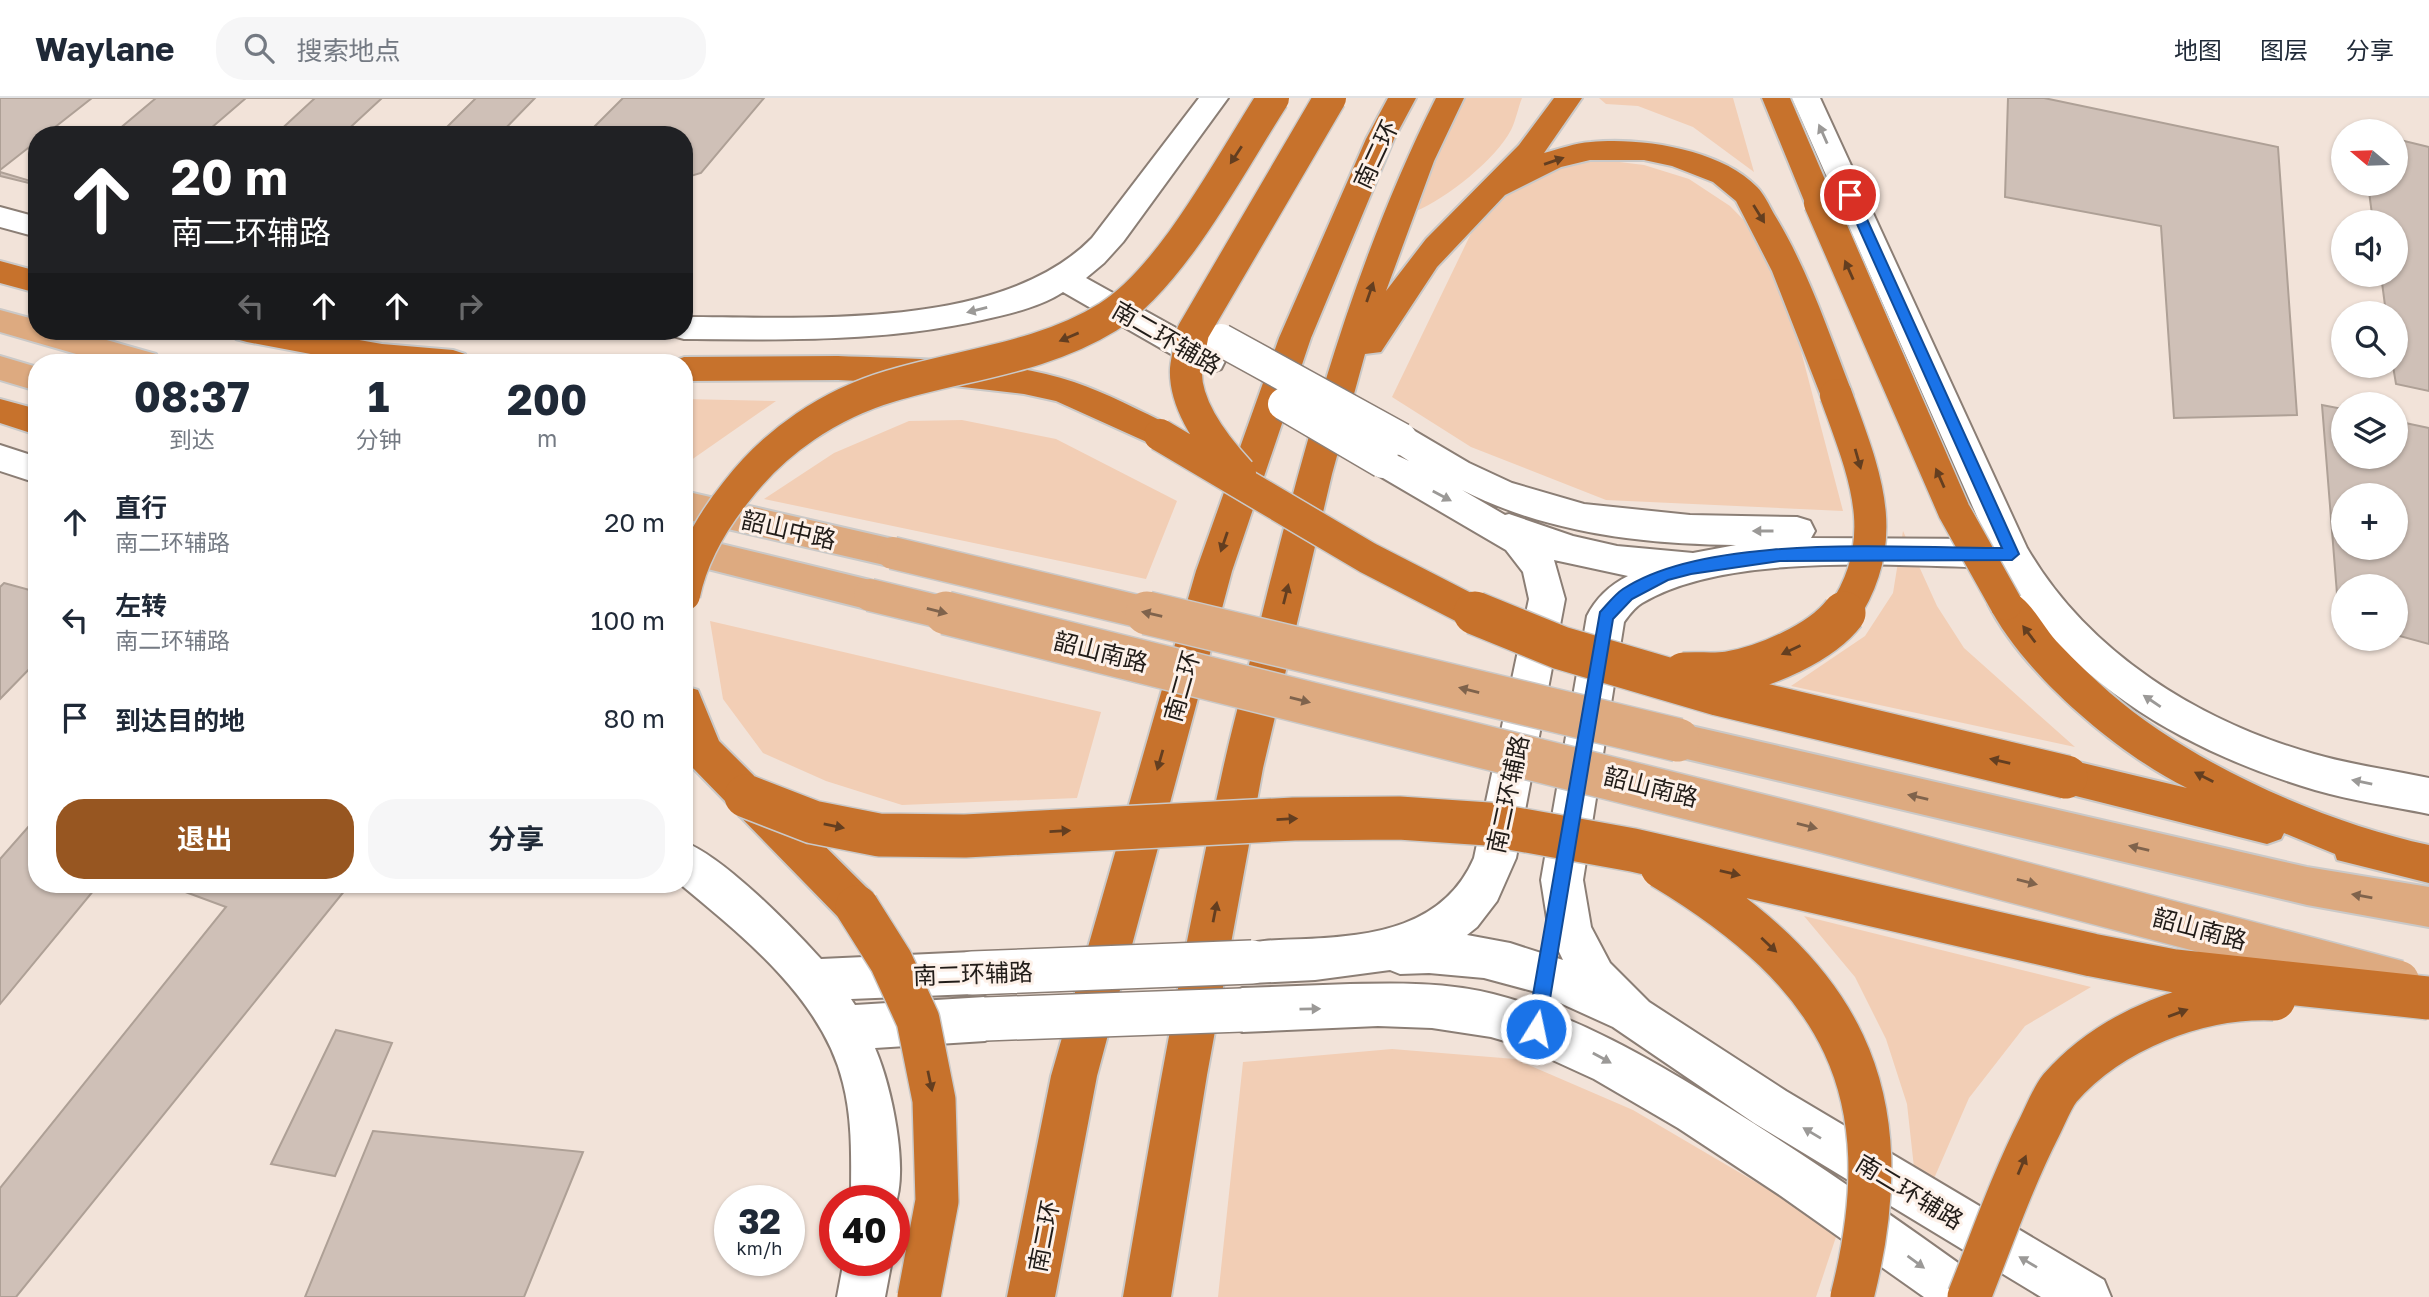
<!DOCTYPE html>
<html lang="zh">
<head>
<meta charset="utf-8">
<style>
  body { margin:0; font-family:"Golos Text","Noto Sans SC",sans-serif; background:#f6f6f7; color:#1f2937; height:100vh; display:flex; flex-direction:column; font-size:26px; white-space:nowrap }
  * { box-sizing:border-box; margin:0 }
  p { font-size:23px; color:#747a83 }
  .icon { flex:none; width:38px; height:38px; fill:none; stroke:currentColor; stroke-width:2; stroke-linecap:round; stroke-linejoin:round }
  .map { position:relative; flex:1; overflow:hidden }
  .drawer { position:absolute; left:28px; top:256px; width:665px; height:539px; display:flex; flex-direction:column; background:#fff; border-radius:28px; box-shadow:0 2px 5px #0004 }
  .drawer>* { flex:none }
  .top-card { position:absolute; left:28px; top:28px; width:665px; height:214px; border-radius:28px; box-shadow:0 2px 5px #0004; background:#202124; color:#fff; overflow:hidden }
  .needle { width:46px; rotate:289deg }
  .controls { position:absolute; left:2331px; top:21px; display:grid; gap:14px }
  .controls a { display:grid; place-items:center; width:77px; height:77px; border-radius:50%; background:#fff; box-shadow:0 2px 5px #0004; font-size:35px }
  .speed { position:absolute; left:714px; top:1087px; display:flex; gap:14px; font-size:35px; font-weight:700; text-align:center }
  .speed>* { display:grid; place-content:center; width:91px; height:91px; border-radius:50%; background:#fff; box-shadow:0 2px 5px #0004; line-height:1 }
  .speed small { font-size:18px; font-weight:400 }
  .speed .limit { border:10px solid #d22; background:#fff; color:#111 }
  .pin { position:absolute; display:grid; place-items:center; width:60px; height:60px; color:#fff; margin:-30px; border:4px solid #fff; border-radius:50%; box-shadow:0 2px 7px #0007 }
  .me { position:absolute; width:77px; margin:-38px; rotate:10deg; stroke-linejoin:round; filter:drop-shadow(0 0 5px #0008) }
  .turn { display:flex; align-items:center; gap:24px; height:147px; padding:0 28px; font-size:32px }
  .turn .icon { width:91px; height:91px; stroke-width:2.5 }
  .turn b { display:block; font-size:49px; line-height:60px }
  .lanes { display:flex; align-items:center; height:66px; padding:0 28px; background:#0003; justify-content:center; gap:35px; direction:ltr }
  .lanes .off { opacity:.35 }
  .eta { display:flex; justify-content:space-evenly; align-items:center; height:119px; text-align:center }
  .eta b { font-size:42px; font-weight:700; line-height:49px }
  .cta { display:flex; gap:14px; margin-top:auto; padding:14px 28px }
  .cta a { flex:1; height:80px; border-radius:28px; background:#975621; color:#fff; font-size:28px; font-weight:700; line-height:80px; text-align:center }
  .cta a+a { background:#f6f6f7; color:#1f2937 }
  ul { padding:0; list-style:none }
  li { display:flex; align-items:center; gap:21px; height:98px; padding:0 28px }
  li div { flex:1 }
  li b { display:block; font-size:26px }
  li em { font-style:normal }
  header { display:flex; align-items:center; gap:42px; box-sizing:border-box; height:98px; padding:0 35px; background:#fff; border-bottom:2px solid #e0e1e3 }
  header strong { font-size:33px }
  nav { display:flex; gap:38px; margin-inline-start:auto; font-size:24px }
  .search { width:490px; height:63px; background:#f6f6f7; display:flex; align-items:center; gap:18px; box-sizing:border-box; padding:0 24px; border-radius:28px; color:#747a83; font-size:26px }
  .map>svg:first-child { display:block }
  .green { fill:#f2ceb5 }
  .building { fill:#cfc0b7; stroke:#aea096; stroke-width:2; fill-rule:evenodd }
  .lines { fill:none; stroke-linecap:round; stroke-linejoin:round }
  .minor-casing { stroke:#8b7e75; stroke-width:4 }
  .major-casing { stroke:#cac9c8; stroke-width:4 }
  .highway-casing { stroke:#cac9c8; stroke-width:4 }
  .minor { fill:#fff; fill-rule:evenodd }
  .major { fill:#ddaa80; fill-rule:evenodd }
  .highway { fill:#c7722c; fill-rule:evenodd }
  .minor-bridge-far1-casing { stroke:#8b7e75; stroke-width:35; stroke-linecap:butt }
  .minor-bridge-casing { stroke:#8b7e75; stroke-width:46; stroke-linecap:butt }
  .major-bridge-far1-casing { stroke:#cac9c8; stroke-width:35; stroke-linecap:butt }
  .major-bridge-casing { stroke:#cac9c8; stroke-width:46; stroke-linecap:butt }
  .highway-bridge-far1-casing { stroke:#cac9c8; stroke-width:35; stroke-linecap:butt }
  .highway-bridge-casing { stroke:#cac9c8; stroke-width:46; stroke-linecap:butt }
  .minor-bridge-far1 { stroke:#fff; stroke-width:32 }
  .minor-bridge { stroke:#fff; stroke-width:43 }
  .major-bridge-far1 { stroke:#ddaa80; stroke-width:32 }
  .major-bridge { stroke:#ddaa80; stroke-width:43 }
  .highway-bridge-far1 { stroke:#c7722c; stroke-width:32 }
  .highway-bridge { stroke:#c7722c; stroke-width:43 }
  .oneway { fill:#9b9997 }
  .oneway2 { fill:#633e20 }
  .oneway3 { fill:#7f634c }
  .route { fill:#1a73e8; stroke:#114b97; stroke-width:2 }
  .labels { text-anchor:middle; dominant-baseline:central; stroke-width:6; stroke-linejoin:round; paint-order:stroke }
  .street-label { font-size:24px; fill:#211c18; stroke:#fdf1e9 }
</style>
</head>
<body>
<header>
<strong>Waylane</strong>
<div class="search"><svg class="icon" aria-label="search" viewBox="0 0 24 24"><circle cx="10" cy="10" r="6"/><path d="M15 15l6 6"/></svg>搜索地点</div>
<nav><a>地图</a><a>图层</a><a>分享</a></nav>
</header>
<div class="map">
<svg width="2429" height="1199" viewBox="0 0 2429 1199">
  <rect width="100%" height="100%" fill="#f2e3d9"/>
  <path class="green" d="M1458,0H1522C1518,10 1516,22 1511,32C1496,61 1446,101 1416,113L1411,93Z
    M1599,0H1733L1754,74L1693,29L1638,8L1606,6Z
    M1587,60L1644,67L1689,81L1730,108L1775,154L1843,413L1606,402L1471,349L1392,299L1477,123L1516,87L1553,65Z
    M684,301L776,303L684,367Z
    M962,322L1056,341L1177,403L1146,481L764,401L834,355L909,323Z
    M1903,433L1937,508L1964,550L2075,649L1791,588L1865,538L1893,495Z
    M710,523L1101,614L1077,700L902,707L826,683L763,655L723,601Z
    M1804,818L2091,889L2025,928L1969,1000L1919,1115L1907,1006L1886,941L1855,879Z
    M1392,951L1515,961L1633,1012L1776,1096L1836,1139L1816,1199H1218L1243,964Z"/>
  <path class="building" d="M0,0H535L499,37H37V87L0,78Z
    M92,0H156L112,37H45Z
    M246,0H315L275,37H203Z
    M382,0H476L439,37H342Z
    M623,0H764L701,75L684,80V37H586Z
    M2008,0H2044L2278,49L2297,317L2174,320L2161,128L2005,99Z
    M2396,41L2429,49V293L2396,286L2393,268H2396V215H2386L2381,177H2396V124H2373L2368,86H2396Z
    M37,43V85L0,74V72Z
    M2322,307L2343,311V359H2396V323L2429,330V546L2396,537V488H2343V522L2339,521ZM2343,397H2396V450H2343Z
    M4,485L37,494V563L0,601V489Z
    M37,719V786H99L0,906V761Z
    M185,786H350L16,1199H0V1090L226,809L180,792Z
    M336,932L392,945L335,1078L271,1066Z
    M373,1033L583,1054L524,1199H305Z"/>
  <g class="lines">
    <g class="minor-casing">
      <path id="minor" d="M1199,0H1228L1123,144L1104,165L1086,180L1221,255L1225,263L1221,271L1209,275L1197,271L1063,194C1040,209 1009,216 982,222C884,244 784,242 684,241L673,238L670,233H684V219C806,219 1001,233 1092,140Z
        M1792,0H1820L2027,450C2088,555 2200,624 2314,656C2352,667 2391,672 2429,680V716C2391,708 2352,703 2315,692C2190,655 2067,587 2002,470C1902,468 1728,453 1642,505C1635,509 1629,517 1624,524L1583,782L1591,829L1610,865L1649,904L1786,993L2104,1182L2111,1199H2041L1754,1025L1613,929L1536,894L1484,880L1429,875L1400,876L1390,872L1315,882L1252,885L1237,879L1230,864L1237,849C1259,841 1282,842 1306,841C1373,838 1444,829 1474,760L1529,501L1523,474L1506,452L1371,373L1366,364L1371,355L1383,351L1409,363L1389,350L1384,341L1389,332L1401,328L1413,332L1469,365L1512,385L1584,406L1690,417L1797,419L1810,423L1815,433L1811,440L1987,441ZM1462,392C1547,435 1641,446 1736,447L1693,455L1617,448L1573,438L1509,416L1505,417ZM1554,462L1628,478C1610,487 1596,500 1587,518L1541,782L1549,833L1563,862L1510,845L1467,837L1477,829L1497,803L1516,760L1565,501Z
        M0,109L37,119V139L0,129Z
        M0,347L37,359V385L0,373Z
        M684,744C724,759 791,828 821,861L972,854L987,860L994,875L987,890L972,896L851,901L855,907L985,899L1001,906L1007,921L1001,936L985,943L875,950C891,987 910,1072 894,1110V1102H851C851,1063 853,1024 843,985C823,902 744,839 680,786H684Z
        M1350,886C1398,885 1447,884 1493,896C1576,917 1651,961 1723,1006C1812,1061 1897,1121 1982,1182L1989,1199H1924L1781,1098L1678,1030L1594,981L1522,948L1491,939L1432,930L1378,928L1242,934L1226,927L1220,912L1226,897L1242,890Z
        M844,1162H892L885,1199H837Z"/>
    </g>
    <g class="major-casing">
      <path id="major" d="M0,212L37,222V233H75L156,256L160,264H104L0,234Z
        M0,258L37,269V293L0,282Z
        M684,393L893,441L906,445L911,455L906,465L893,469L684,421Z
        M684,437L870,482L883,486L888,497L883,508L870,512L684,465Z
        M1678,625L2307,769L2429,789V829L2307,807L1678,659L1664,654L1658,642L1664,630Z"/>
    </g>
    <g class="highway-casing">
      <path id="highway" d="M1388,0H1416L1394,41L1311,240L1232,473L1097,978L1055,1199H1007L1051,978L1196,473L1279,240L1366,41Z
        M1436,0H1464L1434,63L1386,193L1426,141L1519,47L1554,0H1582L1544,55C1559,51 1575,45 1591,44C1640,39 1721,51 1757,89C1764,96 1769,107 1774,116C1808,171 1829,236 1853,297L1848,306L1836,309L1824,306L1772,173L1736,103L1713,84L1672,68L1644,62H1590L1561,69L1505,97L1437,169L1381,254L1365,256L1332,376L1263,670L1207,977L1171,1199H1123C1153,1023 1184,846 1223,671C1236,612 1253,554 1267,496C1310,326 1357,157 1436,0Z
        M1762,0H1790L1835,105L1831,112L1820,115L1809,112L1805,105Z
        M0,163L37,173V195L0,185Z
        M231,233H308L382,246L453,252L465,256L469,264H353L247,244L236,241Z
        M838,258C911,261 1004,260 1074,284C1107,295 1140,313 1172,328L1177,337L1172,346L1160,350L1056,303L1024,296L945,287L838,282L684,283V264H671L684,259Z
        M0,301L37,311V337L0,325Z
        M2006,491C2031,499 2042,529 2060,547C2076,564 2093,580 2110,595C2192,666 2323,724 2429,747V785L2337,762L2335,756L2284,735L2281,741L2267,746L2052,692L2046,679L2052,666L2066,661L2187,690C2118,656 2023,576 1988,506L1993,495Z
        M684,588L698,592L719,643L872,795L878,809L872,823L857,829L842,823L689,666L684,656Z"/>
    </g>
    <use href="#minor" class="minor"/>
    <use href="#major" class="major"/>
    <use href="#highway" class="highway"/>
    <g class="minor-bridge-far1-casing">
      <path id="minor-bridge-far1" d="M1221,242L1401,341
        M1284,306L1383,364"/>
    </g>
    <g class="minor-bridge-casing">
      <path id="minor-bridge" d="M972,875L1252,864
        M985,921L1242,912"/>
    </g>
    <g class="major-bridge-far1-casing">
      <path id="major-bridge-far1" d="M893,455L1154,517
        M870,497L953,517"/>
    </g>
    <g class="major-bridge-casing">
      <path id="major-bridge" d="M946,515L1826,734L2398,884
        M1147,515L1678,642"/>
    </g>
    <g class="highway-bridge-far1-casing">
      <path id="highway-bridge-far1" d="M1820,105L1954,413L2006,506
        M1836,297C1864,375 1894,441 1842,517
        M1160,337L1368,460L1479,517
        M1240,375C1216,349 1184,309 1186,271C1187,259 1191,246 1193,234L1330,0
        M684,497C692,458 712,424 736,394C775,343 830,306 891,288C964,266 1042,260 1108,219C1172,179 1231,65 1273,0"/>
    </g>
    <g class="highway-bridge-casing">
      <path id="highway-bridge" d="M1475,515L1561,550L1718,596L2066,679
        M1684,576C1699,575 1714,577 1728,575C1765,569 1821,545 1844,515
        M746,698L813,724L879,737L965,738L1294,721L1399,720L1488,726L1633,752L2092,857L2175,873L2429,900
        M1662,769C1840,876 1905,991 1852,1199
        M857,809L891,863L918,922L934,1002L937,1103L919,1199
        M1969,1199C1992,1141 2012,1083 2040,1028C2046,1016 2052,1000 2060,990C2111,932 2198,898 2274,901"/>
    </g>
    <use href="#minor-bridge-far1" class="minor-bridge-far1"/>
    <use href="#minor-bridge" class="minor-bridge"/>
    <use href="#major-bridge-far1" class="major-bridge-far1"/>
    <use href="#major-bridge" class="major-bridge"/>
    <use href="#highway-bridge-far1" class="highway-bridge-far1"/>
    <use href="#highway-bridge" class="highway-bridge"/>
  </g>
  <defs><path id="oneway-solid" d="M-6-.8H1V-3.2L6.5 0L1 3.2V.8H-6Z" transform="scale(1.75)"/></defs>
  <g class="oneway">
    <use href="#oneway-solid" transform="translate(1823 36) rotate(-114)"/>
    <use href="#oneway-solid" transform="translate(977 212) rotate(166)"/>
    <use href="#oneway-solid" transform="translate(1442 398) rotate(28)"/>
    <use href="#oneway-solid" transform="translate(1763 433) rotate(180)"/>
    <use href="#oneway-solid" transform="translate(2152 603) rotate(-146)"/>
    <use href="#oneway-solid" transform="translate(2362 684) rotate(-168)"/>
    <use href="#oneway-solid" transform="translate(1310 911) rotate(-1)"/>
    <use href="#oneway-solid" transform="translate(1602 960) rotate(29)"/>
    <use href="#oneway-solid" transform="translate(1812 1035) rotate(-149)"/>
    <use href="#oneway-solid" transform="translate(1916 1164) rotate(36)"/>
    <use href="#oneway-solid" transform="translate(2028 1164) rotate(-149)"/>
  </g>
  <g class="oneway2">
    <use href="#oneway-solid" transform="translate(1236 57) rotate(123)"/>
    <use href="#oneway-solid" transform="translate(1554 63) rotate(-19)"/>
    <use href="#oneway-solid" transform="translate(1759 116) rotate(58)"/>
    <use href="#oneway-solid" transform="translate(1849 172) rotate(-114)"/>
    <use href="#oneway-solid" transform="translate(1370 194) rotate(-71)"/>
    <use href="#oneway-solid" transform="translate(1069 239) rotate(157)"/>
    <use href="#oneway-solid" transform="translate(1858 361) rotate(74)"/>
    <use href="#oneway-solid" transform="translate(1940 380) rotate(-114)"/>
    <use href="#oneway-solid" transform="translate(1224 444) rotate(109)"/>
    <use href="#oneway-solid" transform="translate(1286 496) rotate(-76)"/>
    <use href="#oneway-solid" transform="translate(2029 536) rotate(-127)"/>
    <use href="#oneway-solid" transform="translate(1791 552) rotate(155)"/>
    <use href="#oneway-solid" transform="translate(1160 662) rotate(106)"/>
    <use href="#oneway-solid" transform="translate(2000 663) rotate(-167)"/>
    <use href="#oneway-solid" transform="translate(2204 679) rotate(-153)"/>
    <use href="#oneway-solid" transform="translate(1287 721) rotate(-3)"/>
    <use href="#oneway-solid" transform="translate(834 728) rotate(11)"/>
    <use href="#oneway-solid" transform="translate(1060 733) rotate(-3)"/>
    <use href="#oneway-solid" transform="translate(1730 775) rotate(13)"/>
    <use href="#oneway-solid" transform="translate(1215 814) rotate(-79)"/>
    <use href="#oneway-solid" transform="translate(1769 847) rotate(43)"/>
    <use href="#oneway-solid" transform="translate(2178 915) rotate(-20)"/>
    <use href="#oneway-solid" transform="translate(930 983) rotate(78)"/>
    <use href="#oneway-solid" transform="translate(2022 1067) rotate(-67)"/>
  </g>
  <g class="oneway3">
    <use href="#oneway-solid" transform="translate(937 513) rotate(14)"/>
    <use href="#oneway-solid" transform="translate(1152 516) rotate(-167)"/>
    <use href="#oneway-solid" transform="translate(1469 592) rotate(-166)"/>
    <use href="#oneway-solid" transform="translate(1300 602) rotate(14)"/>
    <use href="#oneway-solid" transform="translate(1918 699) rotate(-167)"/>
    <use href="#oneway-solid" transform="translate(1807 728) rotate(14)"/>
    <use href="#oneway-solid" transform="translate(2139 750) rotate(-167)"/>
    <use href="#oneway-solid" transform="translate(2027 784) rotate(14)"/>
    <use href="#oneway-solid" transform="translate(2362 798) rotate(-170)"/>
  </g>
  <path class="route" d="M1850,93L1856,97L2019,456L2012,462L1780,463L1691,476L1668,482L1632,501L1613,521L1545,931L1542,937L1536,940L1529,937L1527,931L1600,514C1607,507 1614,497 1623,491C1708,435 1900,450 2002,450L1844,97Z"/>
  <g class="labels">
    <g class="street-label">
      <text transform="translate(1375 56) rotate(-65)">南二环</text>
      <text transform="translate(1167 239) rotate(30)">南二环辅路</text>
      <text transform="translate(789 431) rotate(13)">韶山中路</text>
      <text transform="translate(1101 553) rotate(14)">韶山南路</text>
      <text transform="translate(1181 588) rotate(-74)">南二环</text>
      <text transform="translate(1651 688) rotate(14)">韶山南路</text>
      <text transform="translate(1507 696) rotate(-78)">南二环辅路</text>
      <text transform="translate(2200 830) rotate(15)">韶山南路</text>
      <text transform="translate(973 875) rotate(-2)">南二环辅路</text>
      <text transform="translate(1910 1093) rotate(31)">南二环辅路</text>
      <text transform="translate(1043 1138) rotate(-79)">南二环</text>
    </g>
  </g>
</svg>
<div class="controls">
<a><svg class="needle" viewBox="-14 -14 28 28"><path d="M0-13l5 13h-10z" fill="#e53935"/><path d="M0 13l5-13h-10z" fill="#747a83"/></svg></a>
<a><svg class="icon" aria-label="sound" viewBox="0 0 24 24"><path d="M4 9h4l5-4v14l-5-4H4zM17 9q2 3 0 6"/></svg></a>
<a><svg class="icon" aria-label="search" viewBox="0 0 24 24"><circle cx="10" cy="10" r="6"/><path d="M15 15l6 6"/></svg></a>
<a><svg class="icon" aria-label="layers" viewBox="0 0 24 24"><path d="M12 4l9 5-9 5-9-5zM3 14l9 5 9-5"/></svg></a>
<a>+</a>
<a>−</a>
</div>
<div class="speed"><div>32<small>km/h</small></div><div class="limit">40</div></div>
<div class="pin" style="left:1850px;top:97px;background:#d93025"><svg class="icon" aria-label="arrive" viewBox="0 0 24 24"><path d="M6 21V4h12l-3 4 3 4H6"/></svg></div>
<svg class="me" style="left:1536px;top:931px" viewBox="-20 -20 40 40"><circle r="17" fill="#1a73e8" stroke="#fff" stroke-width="3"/><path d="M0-11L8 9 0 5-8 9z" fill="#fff"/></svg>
<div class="top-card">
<div class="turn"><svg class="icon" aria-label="ahead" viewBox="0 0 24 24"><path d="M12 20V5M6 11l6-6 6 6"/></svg><div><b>20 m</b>南二环辅路</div></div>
<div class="lanes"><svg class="icon off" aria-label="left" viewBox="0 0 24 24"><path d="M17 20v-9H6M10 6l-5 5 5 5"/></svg><svg class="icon" aria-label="ahead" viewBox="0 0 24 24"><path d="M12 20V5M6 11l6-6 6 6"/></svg><svg class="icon" aria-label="ahead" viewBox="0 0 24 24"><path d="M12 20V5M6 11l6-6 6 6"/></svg><svg class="icon off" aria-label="right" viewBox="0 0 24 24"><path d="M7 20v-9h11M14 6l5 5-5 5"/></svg></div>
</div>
<section class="drawer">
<div class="eta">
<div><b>08:37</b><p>到达</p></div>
<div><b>1</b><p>分钟</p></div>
<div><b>200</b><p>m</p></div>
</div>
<ul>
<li><svg class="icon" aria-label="ahead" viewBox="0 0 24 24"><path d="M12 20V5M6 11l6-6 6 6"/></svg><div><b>直行</b><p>南二环辅路</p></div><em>20 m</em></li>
<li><svg class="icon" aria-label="left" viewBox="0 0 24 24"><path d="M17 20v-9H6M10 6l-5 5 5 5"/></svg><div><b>左转</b><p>南二环辅路</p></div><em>100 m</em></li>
<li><svg class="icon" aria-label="arrive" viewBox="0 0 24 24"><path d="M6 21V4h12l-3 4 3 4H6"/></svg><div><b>到达目的地</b></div><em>80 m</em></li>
</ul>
<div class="cta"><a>退出</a><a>分享</a></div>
</section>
</div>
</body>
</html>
